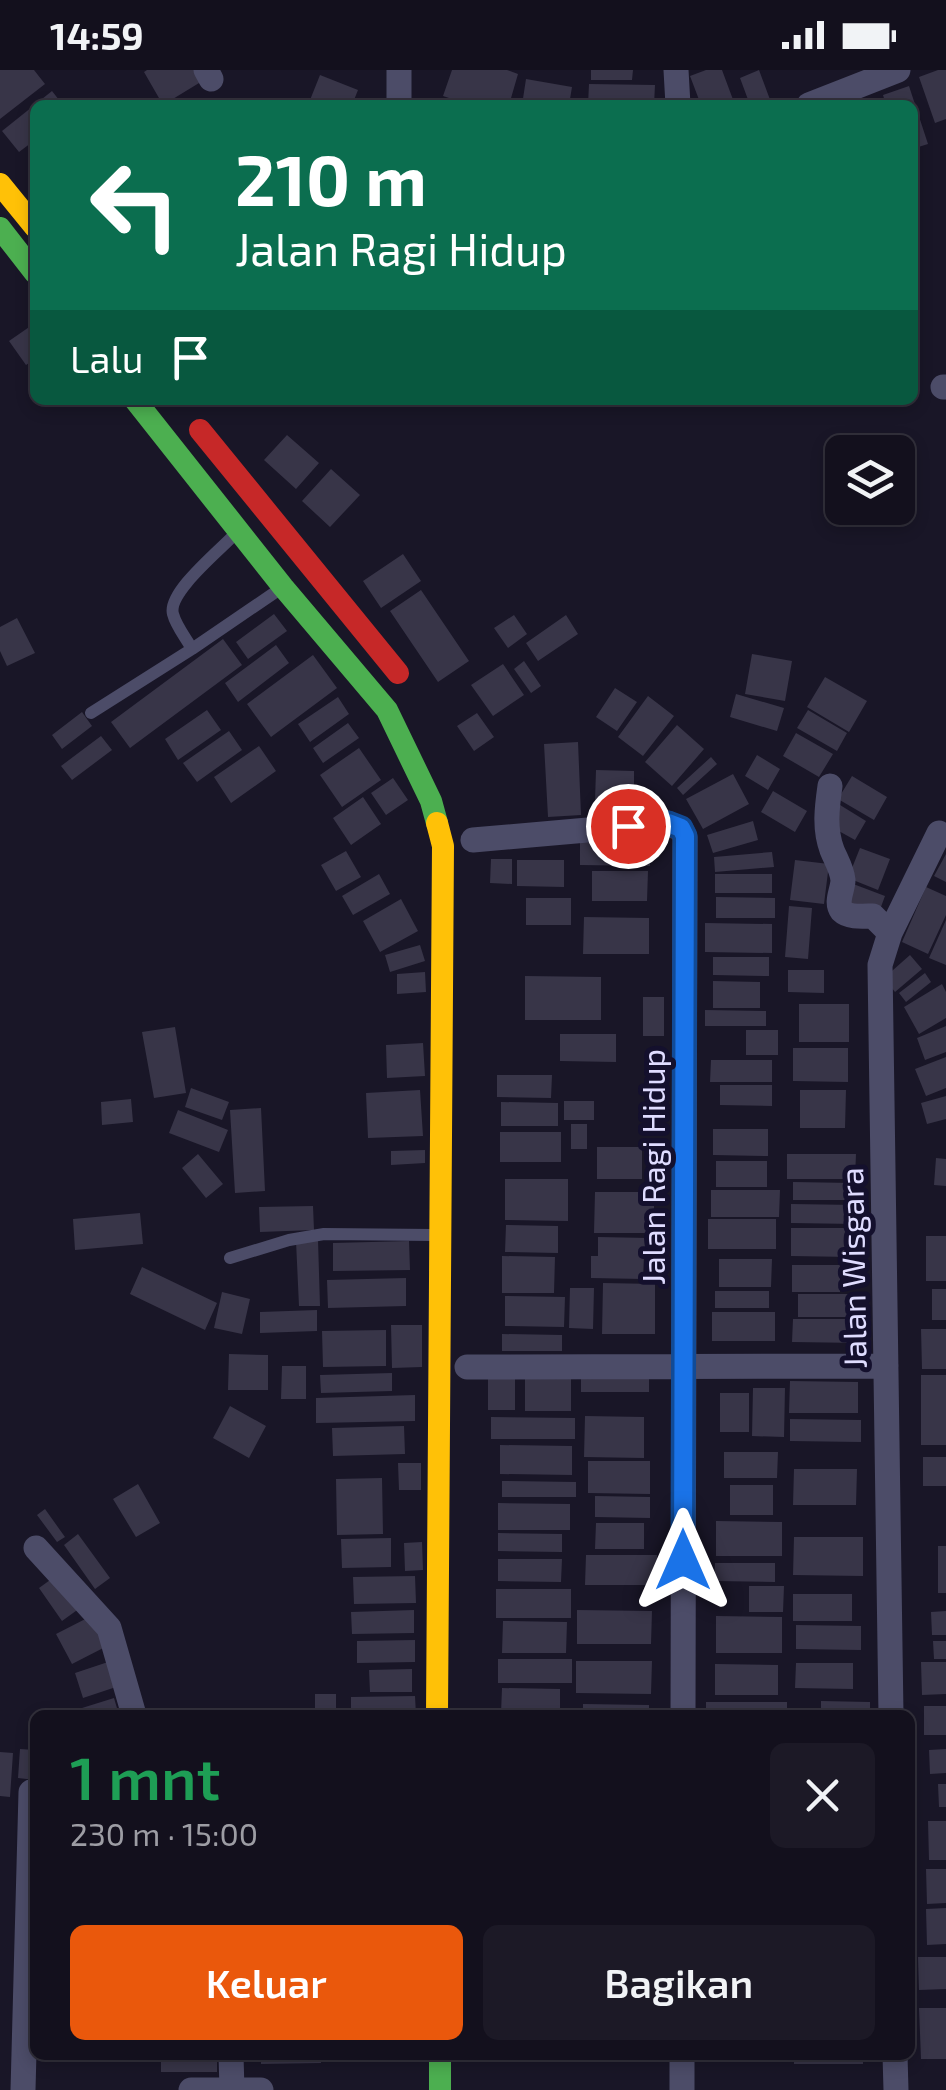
<!DOCTYPE html>
<html lang="id">
<head>
<meta charset="utf-8">
<style>
  body { margin:0; font-family:"Exo 2",sans-serif; background:#1c1926; color:#f1f3f6; height:100vh; display:flex; flex-direction:column; font-size:38px; white-space:nowrap }
  * { box-sizing:border-box; margin:0 }
  p { font-size:32px; color:#9d9da4 }
  .icon { flex:none; width:55px; height:55px; fill:none; stroke:currentColor; stroke-width:2; stroke-linecap:round; stroke-linejoin:round }
  .map { position:relative; flex:1; overflow:hidden }
  .sheet { position:absolute; left:30px; top:1640px; width:885px; height:350px; display:flex; flex-direction:column; background:#13101d; border-radius:15px; box-shadow:0 5px 15px #0003,0 0 0 2px #32303b }
  .sheet>* { flex:none }
  .banner { position:absolute; left:30px; top:30px; width:888px; height:305px; border-radius:15px; box-shadow:0 5px 15px #0003,0 0 0 2px #32303b; background:#0b6e4f; color:#fff; overflow:hidden }
  .buttons { position:absolute; left:825px; top:365px; display:grid; gap:20px }
  .buttons a { display:grid; place-items:center; width:90px; height:90px; border-radius:15px; background:#13101d; box-shadow:0 5px 15px #0003,0 0 0 2px #32303b; font-size:50px }
  .pin { position:absolute; display:grid; place-items:center; width:85px; height:85px; color:#fff; margin:-42px; border:5px solid #fff; border-radius:50%; box-shadow:0 2px 10px #0007 }
  .me { position:absolute; width:110px; margin:-55px; rotate:0deg; stroke-linejoin:round; filter:drop-shadow(0 0 8px #0008) }
  .turn { display:flex; align-items:center; gap:35px; height:210px; padding:0 40px; font-size:45px }
  .turn .icon { width:130px; height:130px; stroke-width:2.5 }
  .turn b { display:block; font-size:70px; line-height:85px }
  .then { display:flex; align-items:center; height:95px; padding:0 40px; background:#0003; gap:20px; font-size:38px }
  .round { display:grid; place-items:center; flex:none; width:105px; height:105px; border-radius:15px; background:#1c1926 }
  .head { display:flex; align-items:center; justify-content:space-between; height:170px; padding:0 40px }
  h1 { font-size:60px; font-weight:600; line-height:75px; color:#1e9e55 }
  .cta { display:flex; gap:20px; margin-top:auto; padding:20px 40px }
  .cta a { flex:1; height:115px; border-radius:15px; background:#ea580c; color:#fff; font-size:40px; font-weight:600; line-height:115px; text-align:center }
  .cta a+a { background:#1c1926; color:#f1f3f6 }
  .status { display:flex; justify-content:space-between; align-items:center; height:70px; padding:0 50px; background:#13101d; direction:ltr }
  .status svg { height:28px; fill:currentColor }
  .map>svg:first-child { display:block }
  .building { fill:#383548 }
  .lines { fill:none; stroke-linecap:round; stroke-linejoin:round }
  .lane { stroke:#4c4c68; stroke-width:12 }
  .street { stroke:#4c4c68; stroke-width:25 }
  .fast { stroke:#4caf50; stroke-width:22 }
  .slow { stroke:#ffc107; stroke-width:22 }
  .jam { stroke:#c62828; stroke-width:22 }
  .route-casing { stroke:#114b97; stroke-width:25 }
  .route { stroke:#1a73e8; stroke-width:18 }
  .labels { text-anchor:middle; dominant-baseline:central; stroke-width:10; stroke-linejoin:round; paint-order:stroke }
  .street-label { font-size:32px; fill:#dfdcff; stroke:#14102d }
</style>
</head>
<body>
<div class="status"><b>14:59</b><svg viewBox="0 0 49 12"><path d="M0 12V9h3v3zM5 12V6h3v6zM10 12V3h3v9zM15 12V0h3v12zM26 1h20v11H26zM47 4h2v5h-2z"/></svg></div>
<div class="map">
<svg width="946" height="2020" viewBox="0 0 946 2020">
  <rect width="100%" height="100%" fill="#191627"/>
  <path class="building" d="M0,0H34L45,14L0,49Z
    M147,0H198L204,10L163,35L144,2Z
    M452,0H507L518,4L509,35H470L443,26Z
    M591,0H633L632,10H591Z
    M706,0H722L735,35H701L690,6Z
    M759,0L772,35H750L740,8Z
    M938,0H946V49L935,53L919,7Z
    M320,5L358,20L352,35H308Z
    M526,9L572,17L569,35H522Z
    M589,14L655,15L654,35H588Z
    M909,16L928,74L912,79V35H886L883,25Z
    M52,21L63,35H35V70L19,82L2,61Z
    M35,253V289L26,295L9,271Z
    M287,365L319,393L296,419L264,390Z
    M331,399L360,425L330,457L302,431Z
    M403,484L421,511L381,538L363,511Z
    M421,520L469,591L438,612L390,541Z
    M274,544L287,561L248,589L236,572Z
    M514,545L527,564L508,578L494,558Z
    M566,545L578,564L538,591L526,573Z
    M17,548L35,583L7,596L0,581V557Z
    M223,569L242,595L130,678L111,652Z
    M276,575L289,593L238,632L225,613Z
    M752,584L792,591L785,631L745,624Z
    M313,585L337,618L271,667L247,634Z
    M524,591L541,616L531,623L514,599Z
    M503,594L524,625L493,646L471,615Z
    M825,607L867,631L849,662L807,637Z
    M615,618L637,632L617,661L596,647Z
    M736,624L784,638L777,661L730,647Z
    M648,626L674,646L643,686L618,667Z
    M338,627L349,644L310,672L298,654Z
    M207,640L221,660L178,690L165,669Z
    M808,640L847,663L837,681L797,658Z
    M82,642L92,656L62,679L52,665Z
    M477,643L494,667L474,681L457,656Z
    M348,653L359,668L323,693L313,678Z
    M677,655L704,679L672,716L645,692Z
    M229,661L242,680L197,712L183,693Z
    M796,663L833,684L819,707L783,686Z
    M101,666L112,680L72,710L61,696Z
    M578,672L581,745L548,747L544,674Z
    M259,676L276,701L231,733L214,707Z
    M359,678L381,710L342,737L320,705Z
    M757,685L780,699L768,720L745,706Z
    M711,687L717,694L683,725L677,718Z
    M596,700L634,701V732L595,731Z
    M733,704L749,734L703,759L686,729Z
    M852,706L887,727L874,750L838,729Z
    M393,708L408,730L386,745L371,723Z
    M773,721L807,741L795,762L761,742Z
    M363,727L381,754L351,775L333,748Z
    M840,735L866,751L855,770L828,755Z
    M753,751L758,770L713,783L707,765Z
    M580,763L650,764V796L580,795Z
    M860,778L890,789L878,820L848,808Z
    M346,781L361,807L336,821L321,795Z
    M772,782L774,797L715,802L714,787Z
    M946,784V812L934,806Z
    M491,789H512V814L490,813Z
    M517,790H564V817L517,816Z
    M795,790L829,794L824,834L790,830Z
    M592,801H648L647,831H592Z
    M379,804L390,824L353,845L342,826Z
    M715,804H772V823H715Z
    M848,812L885,826L878,845L841,831Z
    M926,817L946,826V845L928,884L902,872Z
    M716,827L775,828V848H716Z
    M526,828H571V855H526Z
    M401,829L418,861L380,882L363,851Z
    M789,836L812,838L808,889L785,887Z
    M584,847L649,848V884H583Z
    M946,850V895L929,888Z
    M705,853L772,854V883L705,882Z
    M420,875L425,891L390,902L385,885Z
    M910,885L922,899L895,922L884,908Z
    M713,887H769V906L713,905Z
    M788,900H824V923L788,922Z
    M425,902L426,922L397,924V904Z
    M925,903L931,912L906,932L899,923Z
    M525,906L601,907V950H525Z
    M713,911L760,912V938H713Z
    M942,914L946,922V948L919,964L904,937Z
    M643,927H664V966H643Z
    M799,934H849V972H799Z
    M705,940L766,941V956H705Z
    M946,956V982L925,990L917,968Z
    M175,957L186,1023L154,1028L142,962Z
    M746,960H778V985H746Z
    M560,964H616V992L560,991Z
    M423,973L425,1006L387,1008L386,975Z
    M793,978H848V1012L793,1011Z
    M946,987V1018L926,1026L915,999Z
    M711,990H772V1012H710Z
    M497,1005H552L551,1028L497,1027Z
    M720,1015H772V1036L720,1035Z
    M191,1018L229,1032L222,1050L185,1037Z
    M420,1020L423,1066L368,1068L366,1023Z
    M800,1020H846L845,1058H800Z
    M946,1026V1049L927,1054L921,1033Z
    M131,1029L133,1052L102,1055L101,1032Z
    M564,1031H594V1050H564Z
    M501,1032L558,1033V1056H501Z
    M261,1038L265,1121L235,1123L230,1040Z
    M178,1040L228,1060L219,1082L169,1063Z
    M571,1054H587V1079H571Z
    M713,1059H768V1086L713,1085Z
    M500,1062H561V1092H500Z
    M597,1077H642V1109H597Z
    M425,1080V1093L391,1095V1081Z
    M198,1084L223,1114L206,1128L182,1098Z
    M787,1084H856L855,1109H787Z
    M936,1088L946,1089V1116L934,1115Z
    M716,1091H767V1117H716Z
    M505,1109H568V1151L505,1150Z
    M793,1112L853,1113V1130H793Z
    M711,1120H780L779,1147H711Z
    M595,1122H654V1143H650V1163H594Z
    M791,1134L856,1135V1154L791,1153Z
    M313,1136L314,1160L260,1162L259,1137Z
    M140,1143L143,1174L75,1180L73,1149Z
    M708,1149H776V1179H708Z
    M506,1155L558,1156V1183L505,1182Z
    M791,1158H851V1187L791,1186Z
    M926,1166H946V1211H926Z
    M598,1167L649,1168V1185H644L643,1209L591,1208V1186H598Z
    M318,1170L320,1236H299L296,1171Z
    M409,1171L410,1200L333,1201V1173Z
    M502,1186L555,1187L554,1223H502Z
    M719,1189H772L771,1217H719Z
    M792,1195H840V1222H792Z
    M142,1197L217,1233L205,1260L130,1224Z
    M406,1208V1236L328,1238L327,1210Z
    M603,1213L655,1214V1264H602Z
    M570,1218H594L593,1259L569,1258Z
    M932,1219H946V1250H932Z
    M715,1221H769V1238H715Z
    M222,1222L250,1229L242,1264L214,1258Z
    M798,1224H853V1247H798Z
    M505,1226L565,1227L564,1257L505,1256Z
    M317,1240V1261L260,1263V1242Z
    M712,1242H775V1271H712Z
    M793,1249H860V1273L792,1272Z
    M391,1255H422V1297L392,1298Z
    M921,1259H946V1299H922Z
    M386,1260V1296L323,1297L322,1261Z
    M502,1264L562,1265V1281H502Z
    M229,1284L268,1285V1320H228Z
    M282,1296H306V1329H281Z
    M581,1302H649V1322H581Z
    M392,1303V1321L321,1323L320,1305Z
    M921,1305H946V1375H921Z
    M525,1306H571V1341H525Z
    M488,1309H515V1340H488Z
    M790,1311L858,1312V1343H789Z
    M753,1318H785L784,1367L752,1366Z
    M720,1323H749V1362H720Z
    M415,1325V1351L316,1353V1328Z
    M230,1336L266,1356L249,1388L213,1368Z
    M585,1346L644,1347V1388L584,1387Z
    M491,1347L575,1348V1369H491Z
    M790,1349L861,1350V1372L790,1371Z
    M404,1356L405,1384L333,1386L332,1358Z
    M500,1375L572,1376V1405L500,1404Z
    M724,1382H778L777,1408H724Z
    M923,1387H946V1416H923Z
    M588,1391H650V1424L588,1423Z
    M398,1393H421V1420H399Z
    M794,1399H857L856,1435H793Z
    M382,1408L383,1464L337,1465L336,1409Z
    M502,1411L576,1412V1427H502Z
    M138,1414L160,1453L136,1467L113,1429Z
    M730,1415H773V1445H730Z
    M595,1426L650,1427V1448L595,1447Z
    M498,1433L570,1434V1460H498Z
    M45,1439L65,1467L57,1472L37,1445Z
    M716,1451L782,1452V1486H716Z
    M596,1453H644V1479H595Z
    M498,1463L562,1464V1482L498,1481Z
    M78,1464L110,1508L95,1519L64,1475Z
    M794,1467H863V1506L793,1505Z
    M391,1468V1497L342,1498L341,1469Z
    M422,1472L423,1500L405,1501L404,1473Z
    M938,1476H946V1523H938Z
    M586,1485H657V1515H585Z
    M498,1489H562L561,1512L498,1511Z
    M715,1493H775V1512L714,1511Z
    M57,1505L80,1538L62,1551L39,1518Z
    M415,1506L416,1533L354,1534L353,1507Z
    M749,1516H784L783,1542H749Z
    M496,1519H571V1548H496Z
    M793,1524H852V1551H793Z
    M414,1540V1563L352,1564L351,1542Z
    M577,1540L652,1541L651,1574H577Z
    M946,1541V1565H932L931,1542Z
    M97,1543L113,1573L72,1594L56,1564Z
    M716,1546L782,1547V1583H716Z
    M503,1551L567,1552L566,1583H502Z
    M796,1555L861,1556V1580L796,1579Z
    M415,1570V1592L357,1593V1571Z
    M933,1571H946V1589H934Z
    M498,1589H572V1613H498Z
    M114,1590L122,1615L83,1628L75,1603Z
    M576,1591H652L651,1624L576,1623Z
    M921,1592H946V1624L922,1625Z
    M796,1593H853V1619L795,1618Z
    M715,1594L778,1595V1625H715Z
    M412,1599V1622H370L369,1600Z
    M502,1618L560,1619V1645L501,1643Z
    M315,1624H336V1645H315Z
    M415,1626L416,1645H351V1627Z
    M114,1628L119,1645H84L82,1638Z
    M821,1631L870,1632V1645H821Z
    M706,1632H787V1645H706Z
    M583,1634L649,1635V1645H583Z
    M924,1636H946V1665H924Z
    M20,1679L35,1680V1710L18,1708Z
    M946,1679V1703L930,1704L929,1680Z
    M0,1682L13,1683L10,1727L0,1726Z
    M938,1714H946V1737H939Z
    M928,1751H946V1790H929Z
    M926,1799H946V1833L927,1834Z
    M946,1838V1874L927,1875L926,1839Z
    M918,1887H946V1919L919,1920Z
    M919,1938H946V1989H921Z
    M161,1985H217V2002H161Z
    M261,1985H321V1993L261,1994Z
    M355,1985H400V1990L355,1991Z
    M583,1985H650V1990L583,1989Z
    M709,1985H746V1992H709Z
    M794,1985H863V1994H794Z"/>
  <g class="lines">
    <path class="lane" d="M192,579C186,568 176,556 173,544C167,523 219,481 234,465
      M91,643L192,579L277,521
      M230,1188L289,1170L324,1164L434,1165"/>
    <path class="street" d="M206,0L211,9
      M399,0V35
      M676,0L678,35
      M809,35L898,0
      M943,317H946
      M830,716C827,737 824,759 832,780C836,790 842,799 843,810C843,820 835,832 842,841C849,848 865,846 873,846L890,863
      M473,770L667,753L681,759L685,767L683,1645
      M467,1297L886,1296
      M36,1478L109,1558L134,1645
      M891,1645L880,895L890,863L939,763
      M231,1985L232,2020
      M895,1985L896,2020
      M23,2020L31,1722
      M191,2020H261
      M682,2020V1985"/>
    <path class="fast" d="M0,158L35,203
      M135,330L283,517L387,640L431,731L437,753
      M440,1985V2020"/>
    <path class="slow" d="M0,114L35,157
      M437,753L443,776L437,1645"/>
    <path class="jam" d="M200,360L398,603"/>
  </g>
  <g class="lines">
    <g class="route-casing">
      <path id="route" d="M628,756L668,753L681,758L685,766L683,1490"/>
    </g>
    <use href="#route" class="route"/>
  </g>
  <g class="labels">
    <g class="street-label">
      <text transform="translate(652 1097) rotate(-90)">Jalan Ragi Hidup</text>
      <text transform="translate(852 1198) rotate(-91)">Jalan Wisgara</text>
    </g>
  </g>
</svg>
<div class="buttons">
<a><svg class="icon" aria-label="layers" viewBox="0 0 24 24"><path d="M12 4l9 5-9 5-9-5zM3 14l9 5 9-5"/></svg></a>
</div>
<div class="pin" style="left:628px;top:756px;background:#d93025"><svg class="icon" aria-label="arrive" viewBox="0 0 24 24"><path d="M6 21V4h12l-3 4 3 4H6"/></svg></div>
<svg class="me" style="left:683px;top:1490px" viewBox="-20 -20 40 40"><path d="M0-17L14 15 0 8-14 15z" fill="#1a73e8" stroke="#fff" stroke-width="4"/></svg>
<div class="banner">
<div class="turn"><svg class="icon" aria-label="left" viewBox="0 0 24 24"><path d="M17 20v-9H6M10 6l-5 5 5 5"/></svg><div><b>210 m</b>Jalan Ragi Hidup</div></div>
<div class="then">Lalu<svg class="icon" aria-label="arrive" viewBox="0 0 24 24"><path d="M6 21V4h12l-3 4 3 4H6"/></svg></div>
</div>
<section class="sheet">
<div class="head"><div><h1>1 mnt</h1><p>230 m · 15:00</p></div><a class="round"><svg class="icon" aria-label="close" viewBox="0 0 24 24"><path d="M6 6l12 12M18 6L6 18"/></svg></a></div>
<div class="cta"><a>Keluar</a><a>Bagikan</a></div>
</section>
</div>
</body>
</html>
